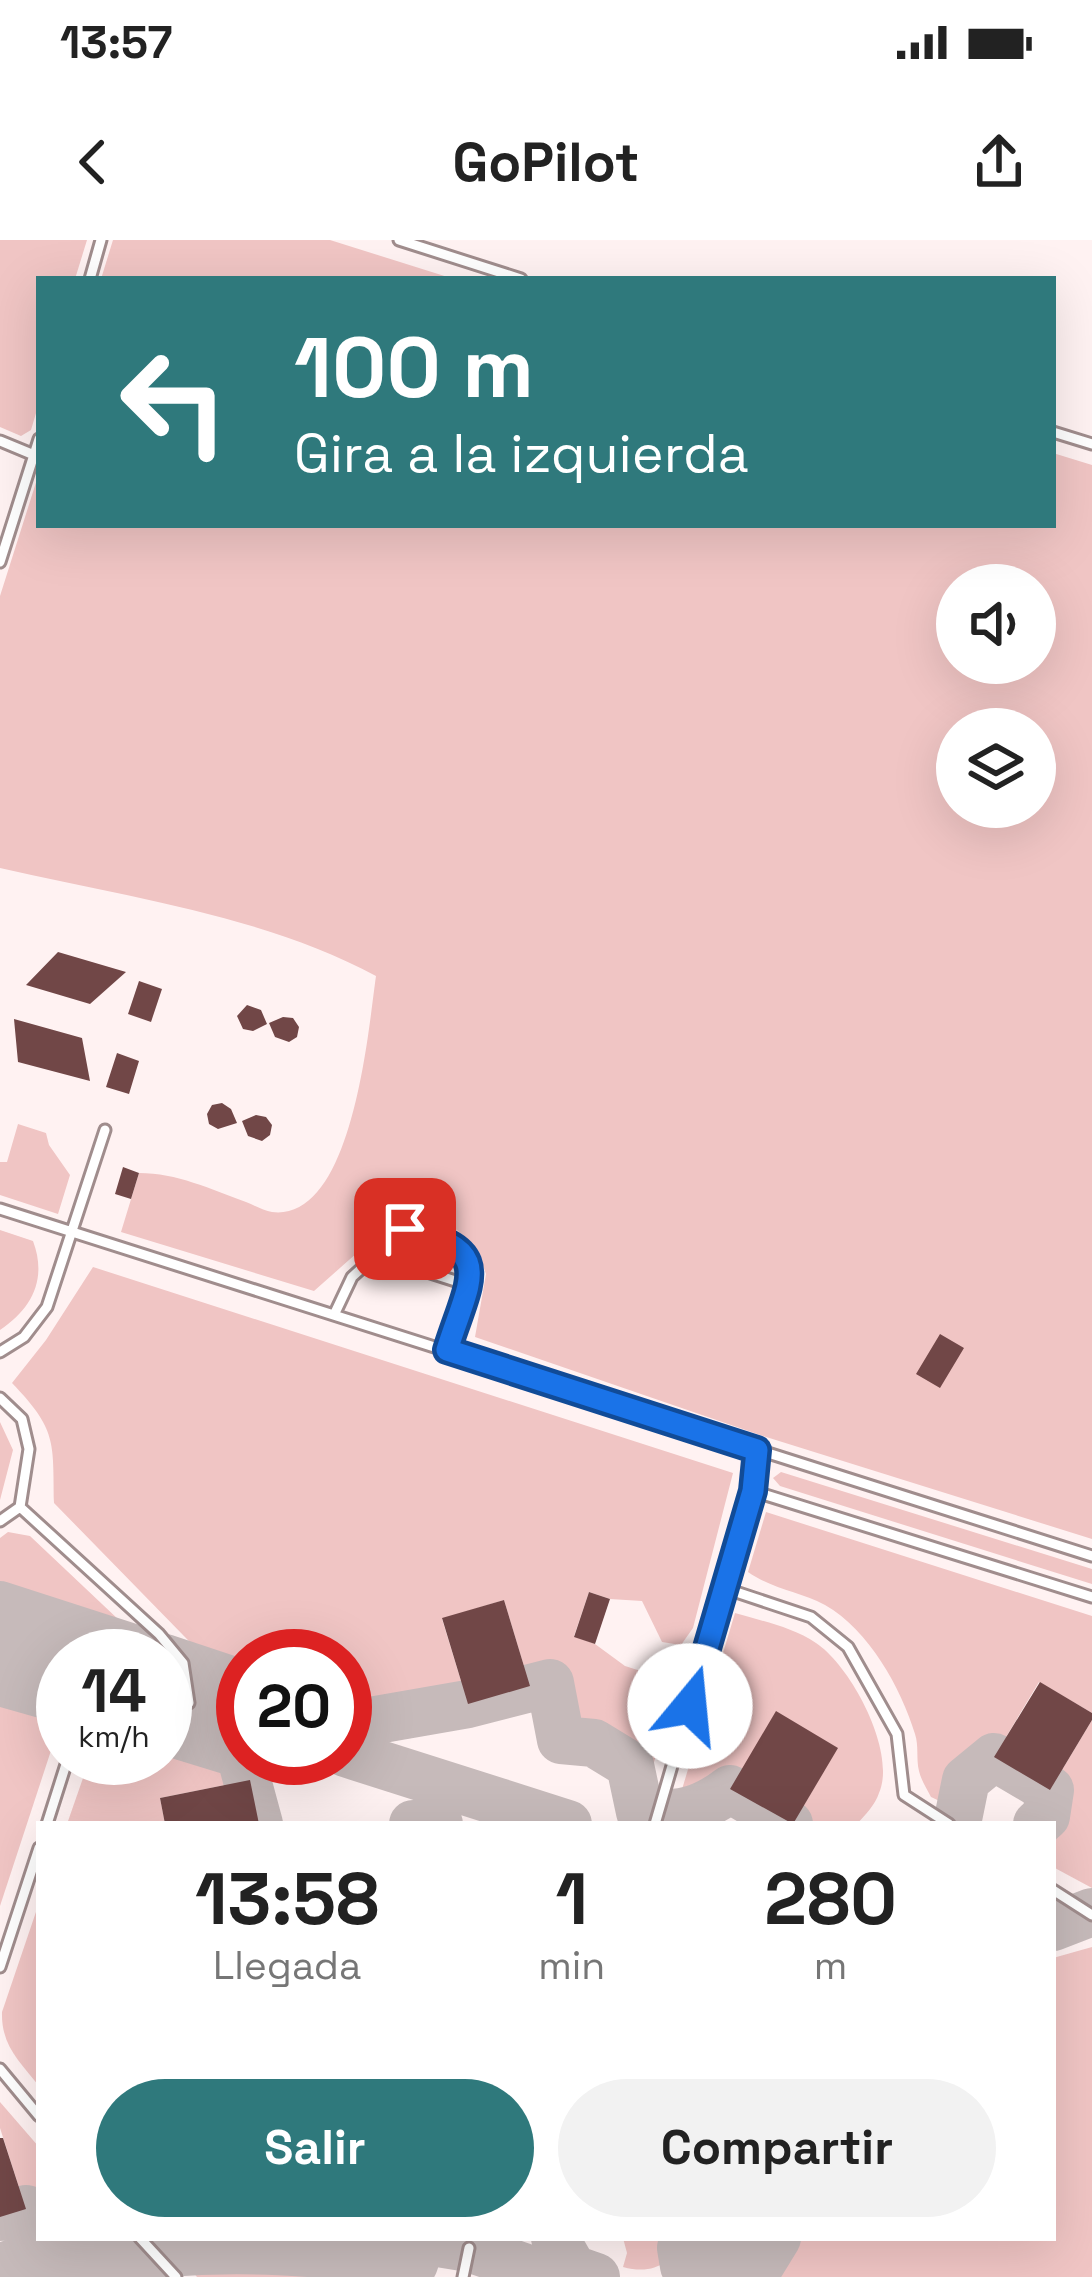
<!DOCTYPE html>
<html lang="es">
<head>
<meta charset="utf-8">
<style>
  body { margin:0; font-family:"Space Grotesk",sans-serif; background:#f2f2f2; color:#222; height:100vh; display:flex; flex-direction:column; font-size:45px; white-space:nowrap }
  * { box-sizing:border-box; margin:0 }
  p { font-size:39px; color:#767676 }
  .icon { flex:none; width:66px; height:66px; fill:none; stroke:currentColor; stroke-width:2; stroke-linecap:round; stroke-linejoin:round }
  .map { position:relative; flex:1; overflow:hidden }
  .drawer { position:absolute; left:36px; top:1581px; width:1020px; height:420px; display:flex; flex-direction:column; background:#fff; border-radius:0px; box-shadow:0 12px 48px #0002 }
  .drawer>* { flex:none }
  .top-card { position:absolute; left:36px; top:36px; width:1020px; height:252px; border-radius:0px; box-shadow:0 12px 48px #0002; background:#2f797c; color:#fff; overflow:hidden }
  .buttons { position:absolute; left:936px; top:324px; display:grid; gap:24px }
  .buttons a { display:grid; place-items:center; width:120px; height:120px; border-radius:50%; background:#fff; box-shadow:0 12px 48px #0002; font-size:60px }
  .speed { position:absolute; left:36px; top:1389px; display:flex; gap:24px; font-size:60px; font-weight:700; text-align:center }
  .speed>* { display:grid; place-content:center; width:156px; height:156px; border-radius:50%; background:#fff; box-shadow:0 12px 48px #0002; line-height:1 }
  .speed small { font-size:30px; font-weight:400 }
  .speed .limit { border:18px solid #d22; background:#fff; color:#111 }
  .pin { position:absolute; display:grid; place-items:center; width:102px; height:102px; color:#fff; margin:-51px; border-radius:24px; box-shadow:0 6px 18px #0006 }
  .me { position:absolute; width:132px; margin:-66px; rotate:17deg; stroke-linejoin:round; filter:drop-shadow(0 0 9px #0008) }
  .turn { display:flex; align-items:center; gap:42px; height:252px; padding:0 60px; font-size:54px }
  .turn .icon { width:156px; height:156px; stroke-width:2.5 }
  .turn b { display:block; font-size:84px; line-height:102px }
  .eta { display:flex; justify-content:space-evenly; align-items:center; height:204px; text-align:center }
  .eta b { font-size:72px; font-weight:600; line-height:84px }
  .action { display:flex; gap:24px; margin-top:auto; padding:24px 60px }
  .action a { flex:1; height:138px; border-radius:72px; background:#2f797c; color:#fff; font-size:48px; font-weight:600; line-height:138px; text-align:center }
  .action a+a { background:#f2f2f2; color:#222 }
  .status { display:flex; justify-content:space-between; align-items:center; height:84px; padding:0 60px; background:#fff; direction:ltr }
  .status svg { height:33px; fill:currentColor }
  header { display:flex; justify-content:space-between; align-items:center; height:156px; padding:0 60px; background:#fff; font-size:54px; font-weight:600 }
  .map>svg:first-child { display:block }
  .green { fill:#f0c5c4; fill-rule:evenodd }
  .lines { fill:none; stroke-linecap:round; stroke-linejoin:round }
  .taxiway { stroke:#c6baba; stroke-width:48 }
  .building { fill:#714747 }
  .lane-casing { stroke:#a08d8d; stroke-width:15 }
  .lane { stroke:#fff; stroke-width:9 }
  .route-casing { stroke:#114b97; stroke-width:30 }
  .route { stroke:#1a73e8; stroke-width:21 }
</style>
</head>
<body>
<div class="status"><b>13:57</b><svg viewBox="0 0 49 12"><path d="M0 12V9h3v3zM5 12V6h3v6zM10 12V3h3v9zM15 12V0h3v12zM26 1h20v11H26zM47 4h2v5h-2z"/></svg></div>
<header><svg class="icon" aria-label="back" viewBox="0 0 24 24"><path d="M15 5l-7 7 7 7"/></svg>GoPilot<svg class="icon" aria-label="share" viewBox="0 0 24 24"><path d="M12 15V3M7 8l5-5 5 5M5 13v7h14v-7"/></svg></header>
<div class="map">
<svg width="1092" height="2037" viewBox="0 0 1092 2037">
  <rect width="100%" height="100%" fill="#fff2f2"/>
  <path class="green" d="M0,0H87L75,39H39V163L31,190L21,196L0,187Z
    M113,0H330L454,39H101Z
    M1053,213L1092,225V1299L763,1196L475,1097L486,1034L477,1009L457,990L417,980L393,981L314,1051L121,992L139,933C177,933 210,949 246,962C254,965 264,971 272,972C353,982 368,791 376,736C263,675 125,657 0,628V356L39,233V285H1053ZM957,345H1035V423H957ZM957,489H1035V567H957Z
    M18,884L46,893L49,905L70,935L58,974L0,955V922H7Z
    M0,990L33,1001C47,1038 33,1068 0,1090Z
    M93,1027L733,1233L693,1388L681,1405L662,1402L642,1361L610,1359L589,1352L574,1396L595,1404L625,1426L669,1440V1469L640,1572L630,1525L594,1503L561,1500L550,1444L530,1446L504,1360L442,1379L468,1464L359,1483L345,1478V1416H243V1444L226,1439L54,1263C53,1201 57,1190 12,1143L46,1100Z
    M0,1182L13,1210L0,1260Z
    M781,1232L1092,1329V1344L780,1246L773,1238Z
    M766,1272L1092,1376V1473L1039,1442L994,1517L966,1540L961,1571L931,1557C927,1549 921,1540 919,1531C916,1519 919,1506 915,1494C901,1448 869,1390 825,1365C799,1351 774,1350 748,1332Z
    M8,1292L30,1296L156,1415L0,1365V1298Z
    M735,1373C762,1381 792,1387 816,1403C851,1426 897,1512 879,1553C875,1565 865,1575 857,1584H793L837,1508L776,1472C744,1526 738,1557 674,1576Z
    M0,1442L63,1460V1474L0,1666Z
    M1092,1480V1648L1053,1627V1584H1037L1046,1576L1050,1550Z
    M165,1491L240,1514L250,1540L160,1558L165,1584H67L90,1518H165Z
    M39,1663V1846C19,1821 1,1805 2,1772Z
    M1092,1707V2037H753L777,1998H1053V1718Z
    M0,1862L39,1907V1973L26,1969L0,1888Z
    M623,1998H687C670,2024 653,2035 623,2027L627,2013Z
    M258,2028L332,2030L369,2037H197L193,2032Z"/>
  <g class="lines">
    <path class="taxiway" d="M0,1365L158,1416
      M0,1401L63,1422
      M165,1418L243,1444
      M0,1442L63,1460
      M165,1455L243,1480
      M345,1478L359,1483L468,1464L550,1443L561,1500L594,1503L630,1525L640,1572C677,1576 700,1572 730,1549L789,1584
      M165,1491L240,1514L259,1584
      M345,1513L568,1584
      M413,1584H439
      M957,1584L966,1540L994,1517L1050,1550L1046,1576L1037,1584
      M1053,1687L1092,1672
      M0,1977L26,1969L39,1973
      M407,1998L469,2008L552,2037
      M555,1998L573,2029L596,2037
      M687,1998L681,2008L684,2026L701,2037
      M0,2027L84,2001
      M55,2037C76,2023 116,2018 144,2015C241,2005 318,2012 414,2024L423,1998
      M702,2037L726,1998
      M753,2037L777,1998"/>
  </g>
  <path class="building" d="M58,712L126,732L90,764L26,745Z
    M139,741L162,749L151,782L128,774Z
    M247,765L261,770L267,784L253,791L243,789L237,776Z
    M283,777L293,778L299,787L297,797L289,802L275,797L269,783Z
    M14,779L82,798L90,841L18,822Z
    M117,813L139,821L129,854L106,847Z
    M222,863L231,869L237,883L218,889L209,884L207,874L212,865Z
    M256,875L266,877L272,885L270,895L262,901L248,896L242,881Z
    M123,927L139,933L131,959L115,954Z
    M940,1094L964,1108L940,1148L916,1134Z
    M589,1352L610,1359L595,1404L574,1397Z
    M504,1360L530,1446L468,1464L442,1378Z
    M1040,1442L1092,1473V1480L1050,1550L994,1517Z
    M776,1471L838,1508L793,1584L730,1549Z
    M250,1540L259,1584H165L160,1558Z
    M0,1898H3L26,1969L0,1977Z"/>
  <g class="lines">
    <g class="lane-casing">
      <path id="lane" d="M399,0L521,39
        M90,39L101,0
        M1053,192L1092,204
        M0,201L34,215
        M0,322L39,199
        M0,969L1092,1316
        M374,1015L468,1045
        M334,1075L352,1037L405,989C497,1010 471,1037 447,1110
        M0,1112L24,1097L47,1067L105,890
        M0,1158L22,1179L29,1209L20,1267L0,1281
        M756,1210L753,1251L1092,1357
        M20,1267L159,1394L183,1423L189,1463
        M724,1348L753,1251
        M47,1584L68,1518
        M655,1584L724,1348L811,1377L848,1407L897,1494L904,1555L949,1584
        M1053,1650L1092,1675
        M0,1727L39,1608
        M0,1829L39,1876
        M140,1998L176,2037
        M463,2037L469,2008"/>
    </g>
    <use href="#lane" class="lane"/>
  </g>
  <g class="lines">
    <g class="route-casing">
      <path id="route" d="M405,989C497,1010 470,1037 447,1110L757,1210L753,1251L690,1466"/>
    </g>
    <use href="#route" class="route"/>
  </g>
</svg>
<div class="buttons">
<a><svg class="icon" aria-label="sound" viewBox="0 0 24 24"><path d="M4 9h4l5-4v14l-5-4H4zM17 9q2 3 0 6"/></svg></a>
<a><svg class="icon" aria-label="layers" viewBox="0 0 24 24"><path d="M12 4l9 5-9 5-9-5zM3 14l9 5 9-5"/></svg></a>
</div>
<div class="speed"><div>14<small>km/h</small></div><div class="limit">20</div></div>
<div class="pin" style="left:405px;top:989px;background:#d93025"><svg class="icon" aria-label="arrive" viewBox="0 0 24 24"><path d="M6 21V4h12l-3 4 3 4H6"/></svg></div>
<svg class="me" style="left:690px;top:1466px" viewBox="-20 -20 40 40"><circle r="19" fill="#fff"/><path d="M0-13L10 11 0 6-10 11z" fill="#1a73e8"/></svg>
<div class="top-card">
<div class="turn"><svg class="icon" aria-label="left" viewBox="0 0 24 24"><path d="M17 20v-9H6M10 6l-5 5 5 5"/></svg><div><b>100 m</b>Gira a la izquierda</div></div>
</div>
<section class="drawer">
<div class="eta">
<div><b>13:58</b><p>Llegada</p></div>
<div><b>1</b><p>min</p></div>
<div><b>280</b><p>m</p></div>
</div>
<div class="action"><a>Salir</a><a>Compartir</a></div>
</section>
</div>
</body>
</html>
